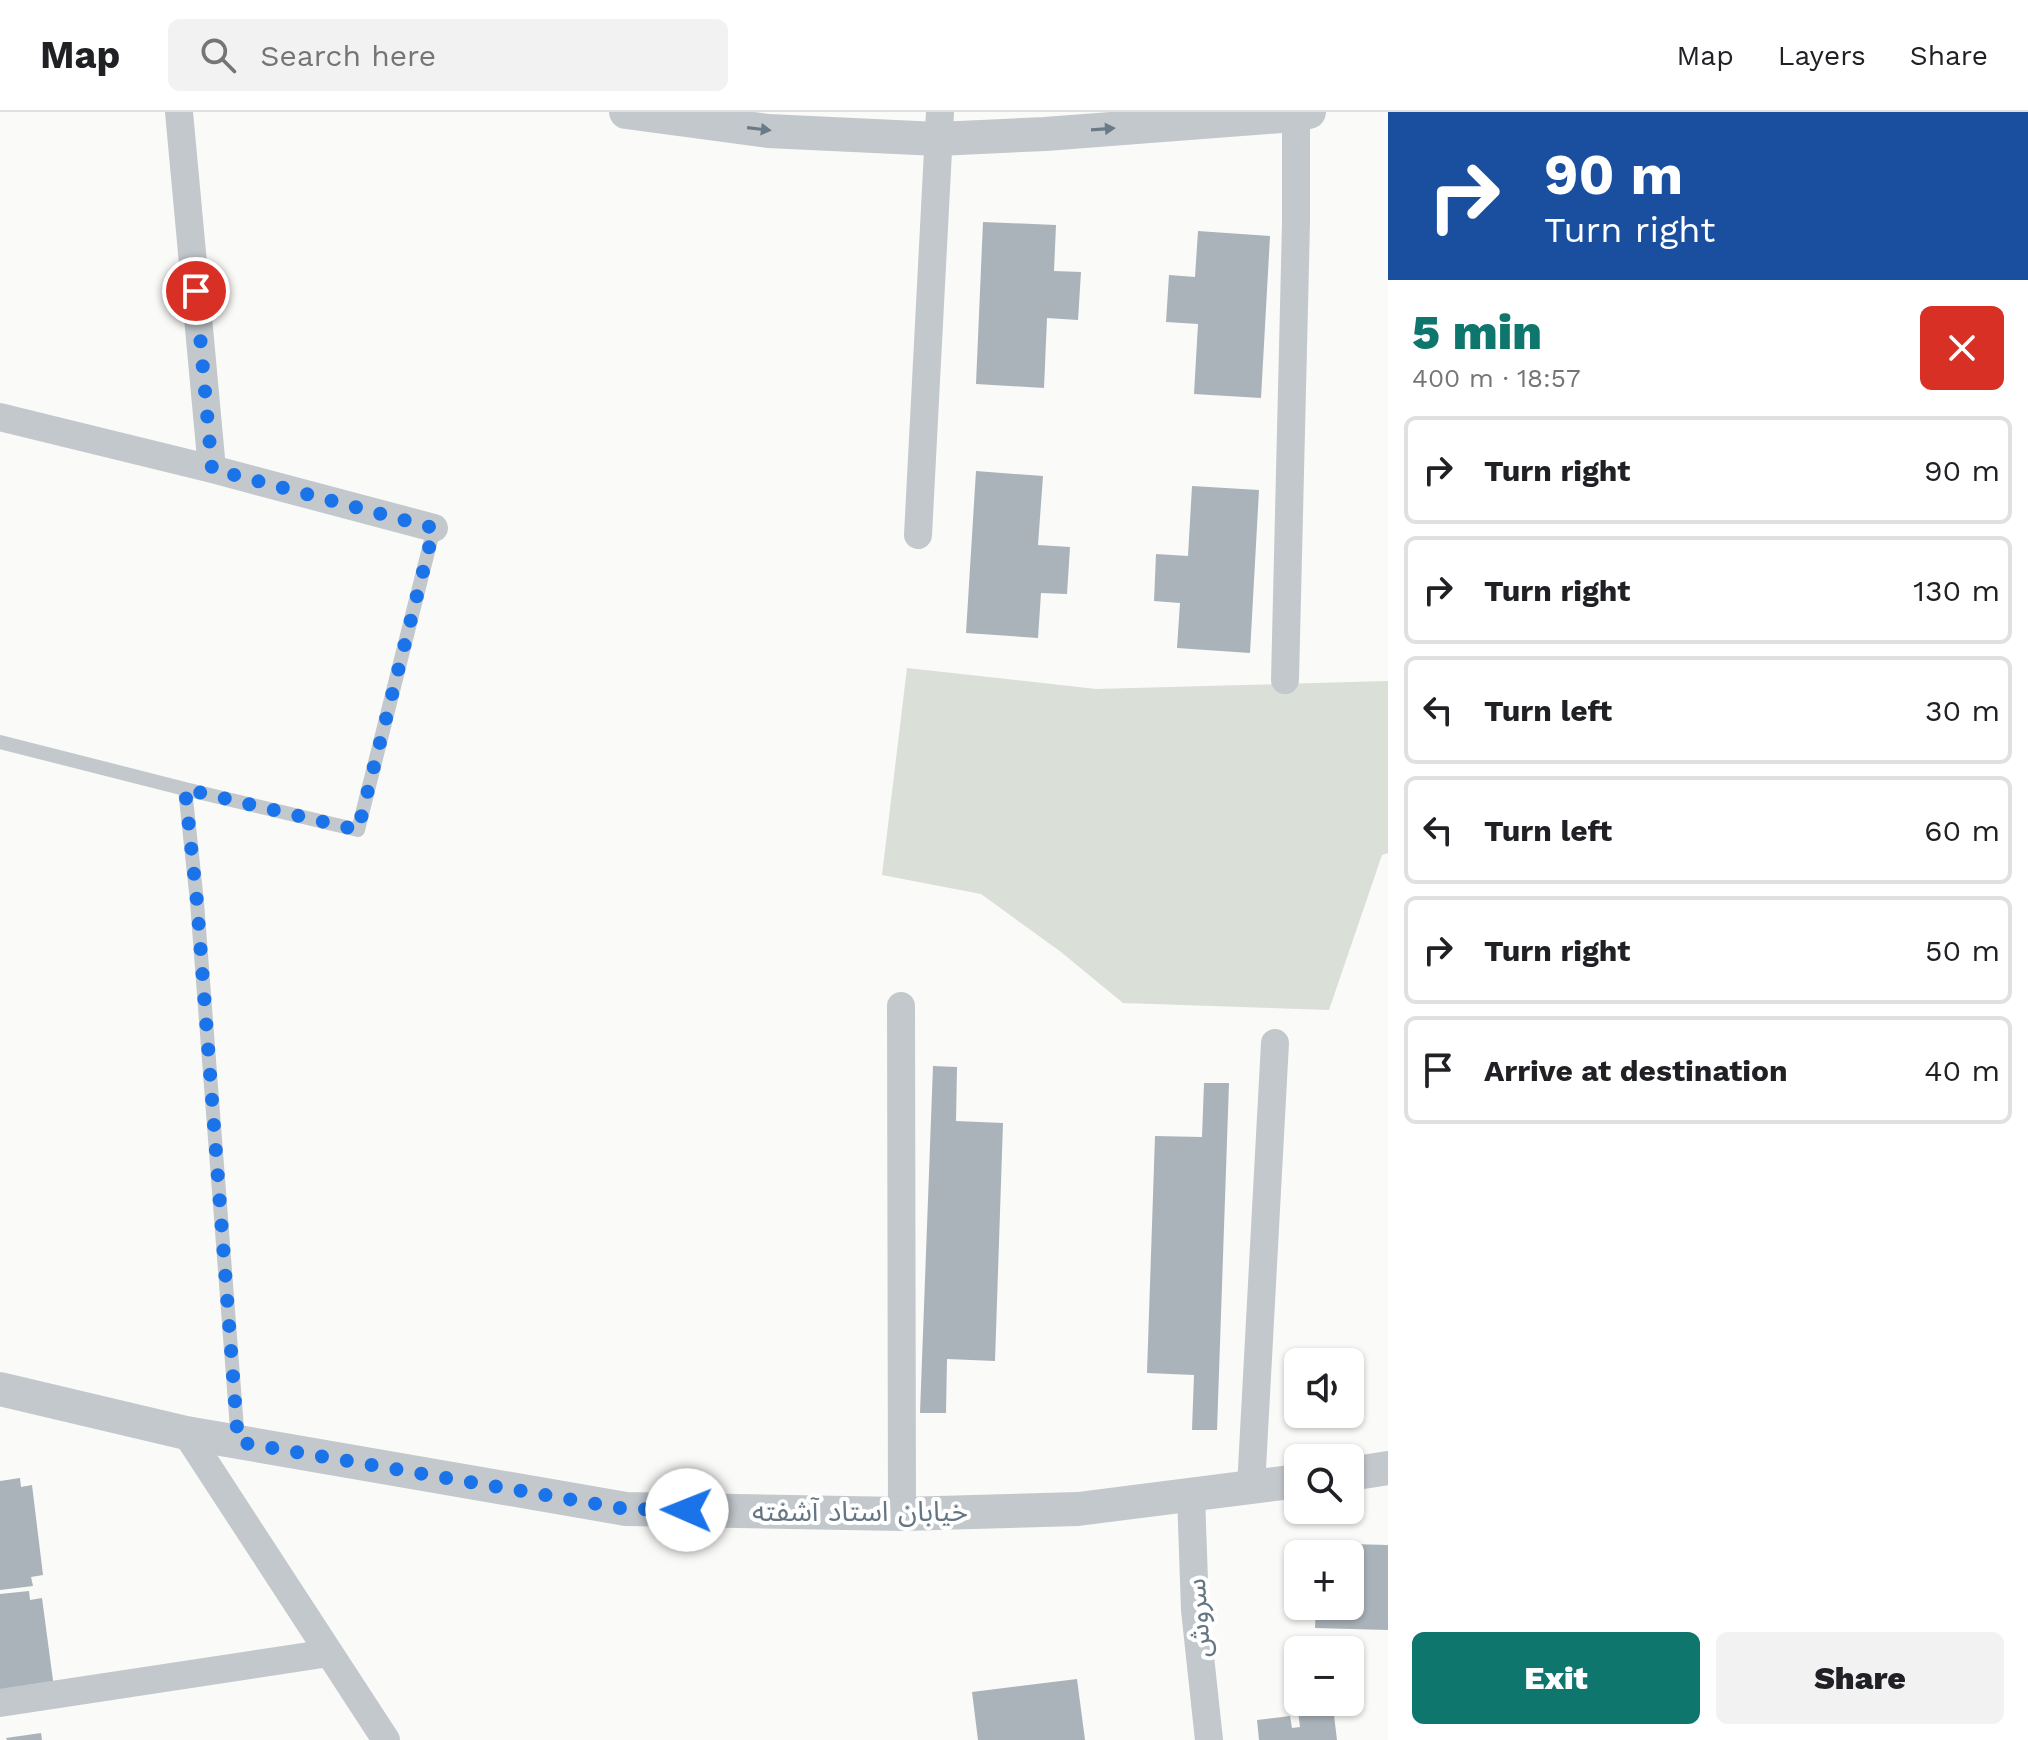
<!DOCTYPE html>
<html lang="en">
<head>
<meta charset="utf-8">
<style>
  body { margin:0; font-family:"Work Sans","Noto Sans Arabic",sans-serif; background:#f2f2f2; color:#202124; height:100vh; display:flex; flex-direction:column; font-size:30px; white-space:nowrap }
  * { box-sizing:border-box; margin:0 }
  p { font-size:26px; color:#757577 }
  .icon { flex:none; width:44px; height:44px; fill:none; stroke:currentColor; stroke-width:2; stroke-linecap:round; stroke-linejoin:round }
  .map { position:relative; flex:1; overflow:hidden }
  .side { display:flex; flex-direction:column; background:#fff; width:640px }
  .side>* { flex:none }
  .banner { background:#1a4fa0; color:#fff; overflow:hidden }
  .controls { position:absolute; left:1284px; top:1236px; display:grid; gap:16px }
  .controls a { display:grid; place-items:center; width:80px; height:80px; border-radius:12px; background:#fff; box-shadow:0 2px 6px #0004; font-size:40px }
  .pin { position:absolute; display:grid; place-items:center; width:68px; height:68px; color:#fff; margin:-34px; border:4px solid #fff; border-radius:50%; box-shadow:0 2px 8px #0007 }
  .me { position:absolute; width:88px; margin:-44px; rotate:271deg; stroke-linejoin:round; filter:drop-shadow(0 0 6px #0008) }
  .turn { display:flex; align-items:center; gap:28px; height:168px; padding:0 24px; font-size:36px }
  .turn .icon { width:104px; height:104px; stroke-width:2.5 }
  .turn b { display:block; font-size:56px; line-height:68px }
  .round { display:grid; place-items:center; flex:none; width:84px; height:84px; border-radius:12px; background:#f2f2f2 }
  .headline { display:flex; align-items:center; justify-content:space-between; height:136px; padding:0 24px }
  h1 { font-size:48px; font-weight:800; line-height:60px; color:#0f766e }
  .cta { display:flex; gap:16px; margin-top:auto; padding:16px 24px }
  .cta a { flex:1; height:92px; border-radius:12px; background:#0f766e; color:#fff; font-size:32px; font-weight:800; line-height:92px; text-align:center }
  .cta a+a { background:#f2f2f2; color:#202124 }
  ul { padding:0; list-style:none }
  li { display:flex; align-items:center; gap:24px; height:108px; margin:0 16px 12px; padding:0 8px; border:4px solid #e0e0e0; border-radius:12px }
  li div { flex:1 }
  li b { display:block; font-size:30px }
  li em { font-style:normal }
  header { display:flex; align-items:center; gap:48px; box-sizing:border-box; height:112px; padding:0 40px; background:#fff; border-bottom:2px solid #e0e0e0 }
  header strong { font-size:38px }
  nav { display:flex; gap:44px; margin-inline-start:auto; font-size:28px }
  .search { width:560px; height:72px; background:#f2f2f2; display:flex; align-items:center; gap:20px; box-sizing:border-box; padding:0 28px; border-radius:12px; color:#757577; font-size:30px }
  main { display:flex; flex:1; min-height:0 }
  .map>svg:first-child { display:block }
  .green { fill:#dadfd7 }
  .building { fill:#aab3b9 }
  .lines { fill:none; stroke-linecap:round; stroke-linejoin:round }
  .service { stroke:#c3c8cc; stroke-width:14 }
  .minor { stroke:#c3c8cc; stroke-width:28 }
  .tertiary { stroke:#c3c8cc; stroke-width:34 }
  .oneway { fill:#6a7a87 }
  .route { stroke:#1a73e8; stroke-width:14; stroke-dasharray:0 25.2 }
  .labels { text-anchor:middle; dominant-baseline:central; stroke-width:8; stroke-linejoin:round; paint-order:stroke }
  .street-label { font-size:28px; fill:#657683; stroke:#fff }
</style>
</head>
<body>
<header>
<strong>Map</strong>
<div class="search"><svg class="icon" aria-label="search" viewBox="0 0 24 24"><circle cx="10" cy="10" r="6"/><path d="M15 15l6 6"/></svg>Search here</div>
<nav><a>Map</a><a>Layers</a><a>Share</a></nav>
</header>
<main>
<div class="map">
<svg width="1388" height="1628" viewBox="0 0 1388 1628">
  <rect width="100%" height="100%" fill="#fafaf8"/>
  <path class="green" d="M907,556L1096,577L1388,569V741L1382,743L1329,898L1123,891L1061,840L981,782L882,763Z"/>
  <path class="building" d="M983,110L1056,113L1054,159L1081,160L1078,208L1047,206L1044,276L976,272Z
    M1198,119L1270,124L1261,286L1194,282L1198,212L1166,210L1169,163L1195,165Z
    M976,359L1043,364L1038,433L1070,435L1067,482L1041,481L1038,526L966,521Z
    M1192,374L1259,378L1250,541L1177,536L1180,491L1154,489L1156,442L1188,444Z
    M933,954L957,955L956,1009L1003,1011L995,1249L947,1247L946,1301H920Z
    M1204,971H1229L1217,1318H1192L1194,1263L1147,1261L1155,1024L1202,1025Z
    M20,1366L21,1375L32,1373L43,1463L31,1465L33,1474L0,1478V1369Z
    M1351,1432L1388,1433V1518L1315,1516L1316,1494H1350V1442H1320V1436L1351,1438Z
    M29,1479L30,1488L42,1486L54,1576L0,1591V1482Z
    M1077,1567L1085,1628H978L972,1580Z
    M1333,1595L1337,1628H1259L1257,1608L1290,1604L1292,1616L1300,1615L1298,1599Z
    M41,1621L42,1628H7L6,1626Z"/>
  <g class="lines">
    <path class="service" d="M0,630L185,677
      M238,1330L197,790L185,677L358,718L434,416"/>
    <path class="minor" d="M179,0L212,357
      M0,305L212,357L434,416
      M918,423L940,0
      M1285,568L1296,111V0
      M901,894L902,1402
      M186,1321L386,1628
      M1251,1375L1275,931
      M1191,1383L1195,1498L1209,1628
      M0,1591L329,1541"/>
    <path class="tertiary" d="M626,0L768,19L938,27L1045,22L1295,3L1309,0
      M0,1277L186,1321L626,1397L902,1402L1078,1397L1298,1369
      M1350,1362L1388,1356"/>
  </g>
  <defs><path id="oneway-solid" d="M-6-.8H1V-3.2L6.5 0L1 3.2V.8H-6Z" transform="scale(2)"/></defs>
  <g class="oneway">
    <use href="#oneway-solid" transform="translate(759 17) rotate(7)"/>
    <use href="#oneway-solid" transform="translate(1103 17) rotate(-4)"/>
  </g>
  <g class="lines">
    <path class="route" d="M196,179L212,357L434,416L358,718L185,677L197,790L238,1330L626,1397L687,1398"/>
  </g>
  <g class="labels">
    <g class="street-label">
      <text x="860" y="1399">خیابان استاد آشفته</text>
      <text transform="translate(1198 1506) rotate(-94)">سروش</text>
    </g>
  </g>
</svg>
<div class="controls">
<a><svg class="icon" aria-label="sound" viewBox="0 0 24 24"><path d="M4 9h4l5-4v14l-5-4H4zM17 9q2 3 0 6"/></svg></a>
<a><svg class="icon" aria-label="search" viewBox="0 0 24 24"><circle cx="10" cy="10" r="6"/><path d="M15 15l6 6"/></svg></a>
<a>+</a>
<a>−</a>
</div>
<div class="pin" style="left:196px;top:179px;background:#d93025"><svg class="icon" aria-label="arrive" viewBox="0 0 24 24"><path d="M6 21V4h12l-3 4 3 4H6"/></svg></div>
<svg class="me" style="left:687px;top:1398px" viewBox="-20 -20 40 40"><circle r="19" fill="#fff"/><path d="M0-13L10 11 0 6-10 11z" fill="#1a73e8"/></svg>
</div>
<section class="side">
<div class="banner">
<div class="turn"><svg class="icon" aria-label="right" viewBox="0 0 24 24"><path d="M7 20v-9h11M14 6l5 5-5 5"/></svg><div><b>90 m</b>Turn right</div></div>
</div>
<div class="headline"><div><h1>5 min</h1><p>400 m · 18:57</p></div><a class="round" style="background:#d93025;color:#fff"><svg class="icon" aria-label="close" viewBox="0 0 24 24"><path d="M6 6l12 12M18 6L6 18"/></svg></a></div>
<ul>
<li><svg class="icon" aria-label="right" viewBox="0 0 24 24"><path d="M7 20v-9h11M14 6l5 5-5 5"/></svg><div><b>Turn right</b></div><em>90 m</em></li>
<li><svg class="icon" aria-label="right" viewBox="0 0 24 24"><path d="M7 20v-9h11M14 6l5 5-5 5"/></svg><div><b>Turn right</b></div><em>130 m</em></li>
<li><svg class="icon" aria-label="left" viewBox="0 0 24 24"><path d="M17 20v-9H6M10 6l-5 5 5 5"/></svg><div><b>Turn left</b></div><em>30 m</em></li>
<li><svg class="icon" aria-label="left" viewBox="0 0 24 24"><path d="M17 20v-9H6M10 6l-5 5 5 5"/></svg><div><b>Turn left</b></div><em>60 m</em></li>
<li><svg class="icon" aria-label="right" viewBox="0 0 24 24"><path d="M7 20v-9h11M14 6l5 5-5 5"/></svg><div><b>Turn right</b></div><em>50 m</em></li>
<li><svg class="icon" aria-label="arrive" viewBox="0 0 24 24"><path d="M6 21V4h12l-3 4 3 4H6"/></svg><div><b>Arrive at destination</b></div><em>40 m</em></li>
</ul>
<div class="cta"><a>Exit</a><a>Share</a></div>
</section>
</main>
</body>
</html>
